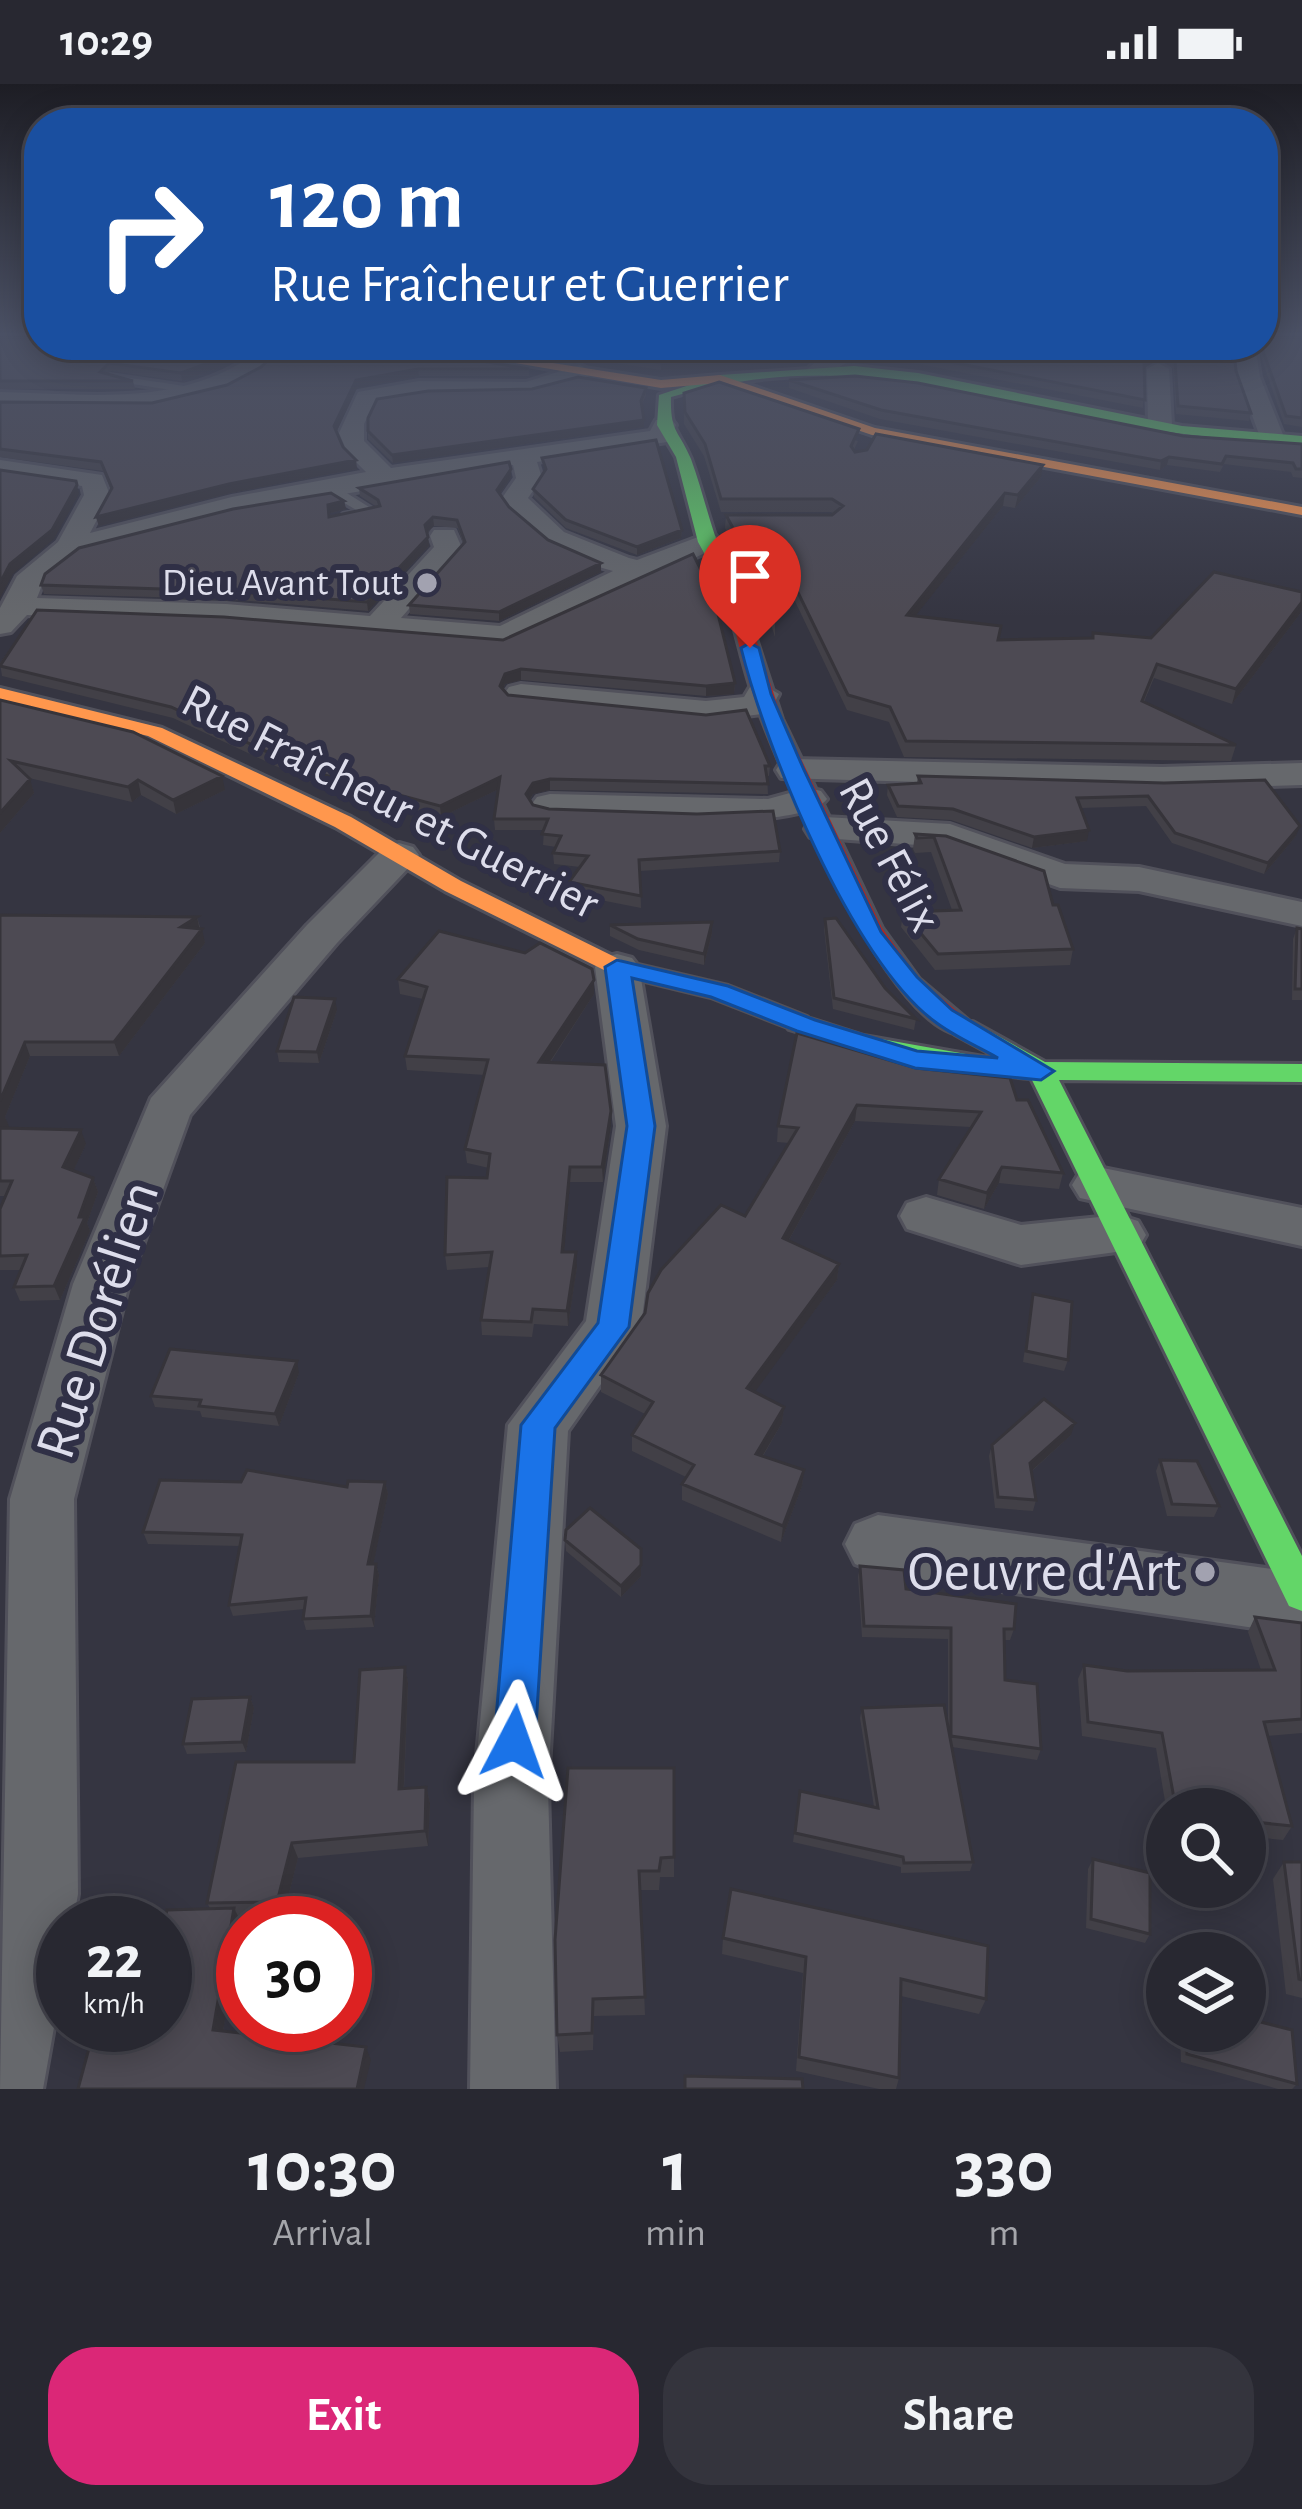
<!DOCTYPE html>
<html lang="en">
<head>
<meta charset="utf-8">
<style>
  body { margin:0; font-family:"Alegreya Sans",sans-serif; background:#34343d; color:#f1f3f6; height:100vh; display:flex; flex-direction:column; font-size:45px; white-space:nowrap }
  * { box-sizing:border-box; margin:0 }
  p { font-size:39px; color:#a5a6ab }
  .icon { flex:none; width:66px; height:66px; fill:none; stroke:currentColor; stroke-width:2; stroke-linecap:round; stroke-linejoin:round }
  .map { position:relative; height:2005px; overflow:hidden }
  .sheet { display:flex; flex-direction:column; background:#282831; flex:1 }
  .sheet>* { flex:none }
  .banner { position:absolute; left:24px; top:24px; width:1254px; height:252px; border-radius:48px; box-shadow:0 6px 30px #0003,0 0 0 3px #44444d; background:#1a4fa0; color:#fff; overflow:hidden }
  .controls { position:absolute; left:1146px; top:1704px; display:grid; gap:24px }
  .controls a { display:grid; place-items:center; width:120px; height:120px; border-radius:50%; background:#282831; box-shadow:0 6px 30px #0003,0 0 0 3px #44444d; font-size:60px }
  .speed { position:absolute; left:36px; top:1812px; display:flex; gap:24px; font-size:60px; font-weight:700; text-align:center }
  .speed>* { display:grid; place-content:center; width:156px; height:156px; border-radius:50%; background:#282831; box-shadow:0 6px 30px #0003,0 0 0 3px #44444d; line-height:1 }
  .speed small { font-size:30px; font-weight:400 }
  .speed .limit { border:18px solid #d22; background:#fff; color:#111 }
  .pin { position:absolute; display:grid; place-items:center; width:102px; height:102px; color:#fff; margin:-123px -51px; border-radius:50% 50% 50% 0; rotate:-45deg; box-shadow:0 0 12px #0007 }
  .pin .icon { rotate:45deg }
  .me { position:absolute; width:132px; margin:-66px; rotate:4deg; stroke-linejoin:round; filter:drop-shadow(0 0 9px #0008) }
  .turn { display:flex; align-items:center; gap:42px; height:252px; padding:0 48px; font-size:54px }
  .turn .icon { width:156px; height:156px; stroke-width:2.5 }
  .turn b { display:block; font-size:84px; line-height:102px }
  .eta { display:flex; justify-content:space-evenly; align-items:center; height:204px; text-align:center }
  .eta b { font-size:72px; font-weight:700; line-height:84px }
  .action { display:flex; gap:24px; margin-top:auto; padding:24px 48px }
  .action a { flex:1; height:138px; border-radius:48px; background:#db2777; color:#fff; font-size:48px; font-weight:700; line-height:138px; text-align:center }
  .action a+a { background:#34343d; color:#f1f3f6 }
  .status { display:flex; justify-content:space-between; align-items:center; height:84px; padding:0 60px; background:#282831; direction:ltr }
  .status svg { height:33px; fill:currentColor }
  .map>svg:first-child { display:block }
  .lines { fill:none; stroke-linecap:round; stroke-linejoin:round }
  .lane-casing { stroke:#51515b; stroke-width:6 }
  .street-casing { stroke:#51515b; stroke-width:6 }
  .fast-casing { stroke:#51515b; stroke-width:6 }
  .slow-casing { stroke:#51515b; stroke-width:6 }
  .jam-casing { stroke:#51515b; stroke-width:6 }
  .lane { fill:#66686c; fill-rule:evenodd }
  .street { fill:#66686c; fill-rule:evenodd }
  .fast { fill:#63d668; fill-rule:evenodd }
  .slow { fill:#ff974d; fill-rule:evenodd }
  .jam { fill:#b3261e; fill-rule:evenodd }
  .wall { fill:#424047 }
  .shaded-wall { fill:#36343a }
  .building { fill:#4d4a53; stroke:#36343a; stroke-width:3 }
  .route { fill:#1a73e8; stroke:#114b97; stroke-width:3 }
  .poi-dot { fill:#a2a2b0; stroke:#303046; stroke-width:4.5 }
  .labels { text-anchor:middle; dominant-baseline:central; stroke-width:12; stroke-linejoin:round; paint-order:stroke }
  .far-poi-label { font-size:39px; fill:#ddddeb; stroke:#303046; text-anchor:end }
  .street-label { font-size:48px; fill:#ddddeb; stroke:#303046 }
  .near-street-label { font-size:57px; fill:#ddddeb; stroke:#303046 }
  .near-poi-label { font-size:57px; fill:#ddddeb; stroke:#303046; text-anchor:end }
</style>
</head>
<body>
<div class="status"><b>10:29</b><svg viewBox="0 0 49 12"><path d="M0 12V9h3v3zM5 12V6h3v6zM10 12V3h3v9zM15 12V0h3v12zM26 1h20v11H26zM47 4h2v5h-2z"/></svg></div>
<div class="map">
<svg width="1302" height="2005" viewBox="0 0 1302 2005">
  <rect width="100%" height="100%" fill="#353541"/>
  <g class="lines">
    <g class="lane-casing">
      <path id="lane" d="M110,291L198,304L203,307L198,310L106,296Z
        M324,401H334L377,428L343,436V430L358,427L324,407Z"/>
    </g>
    <g class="street-casing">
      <path id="street" d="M266,261H288C217,342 96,323 0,322V308C93,310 189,325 266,261Z
        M609,261H695C679,272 625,272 609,261Z
        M848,261H877L824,292H808L805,287L825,270Z
        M1235,261H1255L1260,293L1284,353L1280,358H1264L1260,353L1238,293Z
        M1158,279L1169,285L1172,341L1160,348L1148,341L1147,285Z
        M580,281L591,287L588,292C510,326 450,298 375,318L364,340V357L391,384L650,347L656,336H672L676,341L667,358L537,378L542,394L528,414L564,448L629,474L637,476L706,450L716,452L720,458L716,464L504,561L226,538L27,531L11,548L0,550V524L17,492L58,458L84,411L82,402L0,390V376L102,391L110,411L90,449L232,413L366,388L348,370L339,349L358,308L419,297L526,298ZM513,381L516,394L502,414C531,455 566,474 613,487L500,542L401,534L462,464L454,446H434L430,452L434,463L370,532L226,520L37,514L44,496L79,469L234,429Z
        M521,600L706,617L744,613L750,603L762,600L779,610L769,629L706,637L509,617L504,610L509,603Z
        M794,675L1162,683L1302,679V701L1162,705L781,694L776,686L781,678Z
        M808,704L821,707L827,715C802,750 598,733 550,732L537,729L531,721L537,713L550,710L768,715Z
        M824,733L950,740L1065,780L1139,783L1302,818V842L1139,807L1060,804L945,763L810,753L805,745L810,737Z
        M399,759L413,763L419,771L413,779L337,859L190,1031L129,1200L74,1415L78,1810L73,1839H63V1893L43,2005H0L10,1415L73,1200L151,1014L307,841L385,763Z
        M617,870L632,874L639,883L666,1042L641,1243L568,1347L548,1703L556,2005H470L474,1703L508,1341L586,1237L616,1042L595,883L602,874Z
        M1098,1083L1302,1124V1162L1080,1114L1072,1101L1080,1088Z
        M926,1113L1021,1141L1119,1131L1138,1137L1146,1151L1138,1165L1021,1181L907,1145L900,1132L907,1119Z
        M878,1431L1302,1489V1551L878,1489L855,1480L845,1460L855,1440Z"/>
    </g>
    <g class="fast-casing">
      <path id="fast" d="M854,282L918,289L1182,342L1302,352V360C1263,357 1223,355 1184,350C1000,326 862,257 671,313C670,349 679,346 691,375C706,416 712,455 733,493L719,496L698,458L676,373L657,341L659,311L720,291Z
        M798,931L864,952L983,973L999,974L955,950L951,944L955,938H973L1045,978L1302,980V998L1059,996L1302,1472V1527L1289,1522L1031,994C947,987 869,971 789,945L785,939Z"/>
    </g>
    <g class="slow-casing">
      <path id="slow" d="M410,261H438L661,296L720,291L875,344L1302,423V431L872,351L719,299L661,304Z
        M0,604L162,644L351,733L461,797L625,878L728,902L807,933L811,939L798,947L711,913L608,888L445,807L335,743L148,652L0,616Z"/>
    </g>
    <g class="jam-casing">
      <path id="jam" d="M725,488L733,493L745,521L782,635L882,844L919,895L977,944L973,950C896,970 777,676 755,616C740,575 735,533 717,493Z"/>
    </g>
    <use href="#lane" class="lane"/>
    <use href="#street" class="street"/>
    <use href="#fast" class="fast"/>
    <use href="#slow" class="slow"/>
    <use href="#jam" class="jam"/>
  </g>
  <path class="wall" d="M0,253L39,261H258L234,278L182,297L111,287L107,290L133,297L135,305H0Z
    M1302,253V343L1284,340L1257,261Z
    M498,261H619L626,264L812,276L661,286Z
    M1233,261L1236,287L1251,329L1249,337L1176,330L1173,285L1160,275L1144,284L1143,324L919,280L864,274L865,266Z
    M415,266L529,285V292H419L357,304L336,348L343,363L357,385L231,409L99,442L96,433L111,406L103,387L0,373V318L152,319Z
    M789,296L1183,352L1302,360V394L1293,393L1291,388L1224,380L1220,388L1167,381L1160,386L880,335L789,304Z
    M646,304V311L641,322L644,343L393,379L368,355V347Z
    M684,309L858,357L854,366L855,368L1041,393L1015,424L1003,422L915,532L999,556L1092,554L1093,549L1151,554L1302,508V527L1232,620L1154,594L1144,618L1236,661L1231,677L904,673L889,638L847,626L771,467L760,470L775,538V553L763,516L725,444L726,431H832L834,430L831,428H721L704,372L684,340Z
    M542,374L682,446L681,454L637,471L566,444L534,413L533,405L545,387Z
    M511,385V393L500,410L509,423L548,456L601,479V488L499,537L410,530L409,521L463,460L458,444L434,442L427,449L429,462L368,527L226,515L44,510L41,501L344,417L346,425L330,429V433L377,423L360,412L359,404Z
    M37,526L735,599L734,610L706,612L521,596L505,600L503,606L508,611L770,682L769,692H767L768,710L550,706L533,710L530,716L533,721L549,725L780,767L779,778L640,787L641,824L570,810L569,798L580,783L554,780L553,769L556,763L543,761L544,746H495L494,735L499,705L441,733L308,697L173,634L2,592L0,579Z
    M0,616L225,706L176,730L141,711L132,718L29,694L34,709L0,749Z
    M918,692L1164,699L1296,752L1264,790L1172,759L1146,722L1081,724L1087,757L1032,764L951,736L897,733L887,711L888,701L917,699Z
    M915,750L946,752L1053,821L1073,865L1070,881L935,886L901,843L903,828L952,826L931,768L915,769L913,765Z
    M0,831L197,833L205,859L119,972H30L5,1033L9,1044L86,1060L73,1087L93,1094L98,1108L87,1139L90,1147L60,1216L20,1217L14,1203L21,1186H0V1125L6,1112H0Z
    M825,835L885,904L916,935L914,946L833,925L824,845Z
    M712,838V849L704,881L639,866L610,852V841Z
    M1297,844L1302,845V916H1292L1293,855Z
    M398,895L594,910L550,979L611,1042L603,1098H570L564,1168L577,1183L568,1242L534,1240L532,1253L482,1251L481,1236L489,1183L447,1186L445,1171L487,1094L489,1084L467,1079L465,1065L485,991L407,986L405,972L423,915L400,910Z
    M337,926L319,979L279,978L277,967Z
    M797,949L1017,1016L1063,1089L1059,1105L999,1099L984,1125L937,1111L939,1095L971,1043L855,1037L789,1156L839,1180L837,1196L754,1308L784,1323L782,1339L763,1372L804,1386L802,1402L781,1458L682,1416V1400L686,1393L632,1367V1351L645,1330L601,1308V1291L745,1132L789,1059L777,1058L778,1042Z
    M1033,1210L1068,1276L1064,1287L1023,1278Z
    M299,1289L279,1342L202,1333L200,1327L155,1323L151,1312Z
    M1071,1351L1032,1387L1036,1416L1033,1427L995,1424L989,1372L992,1361Z
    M1160,1376L1219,1422L1214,1433L1167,1432L1156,1387Z
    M385,1398L388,1410L373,1480H376L379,1491L374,1543L306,1546L303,1535L304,1525L233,1532L229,1521L240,1462L148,1460L143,1448L347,1403Z
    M565,1456L641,1465V1492L621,1513L566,1467Z
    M860,1482L906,1505L1014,1545L1010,1556H1004L1005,1596L1041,1665L1037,1676L952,1663L973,1778L970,1787L901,1789V1783L793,1758L800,1707L874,1723L860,1634L862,1624L948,1641V1555L862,1553L858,1493Z
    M1255,1533L1302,1539V1649L1267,1652L1292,1742L1283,1756L1245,1752V1725H1167V1729L1156,1664L1082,1652L1078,1595L1084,1581L1127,1587L1261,1586L1248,1548Z
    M405,1583L408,1599L404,1705L426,1703L430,1719L428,1762L298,1774L283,1833H239L241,1838L223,1947L371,1976L141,1955L210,1824L207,1819L354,1678Z
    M250,1613L254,1624L246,1668L187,1670L183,1660Z
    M674,1684V1793H660L659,1806H640L645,1931L594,1932L593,1966L560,1968L557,1951Z
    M1093,1775L1150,1850L1145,1859L1086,1844L1088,1785Z
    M1284,1778H1302V1914L1286,1910L1273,1795Z
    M723,1854L986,1915L979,1930L901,1912L899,1994L896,2005H879L796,1987L803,1889L722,1870Z
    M1180,1947H1245L1297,2000L1292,2005H1278L1181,1978Z"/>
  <path class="shaded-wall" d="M246,261H258L234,278L182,297L181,289Z
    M825,261H839L812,276L661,286V279Z
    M1162,267L1160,275L1142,285L1144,277Z
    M418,285L419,292L357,304L335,351L334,342L356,296Z
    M644,336V343L393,379L392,371Z
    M1169,373L1167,381L1160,386L1161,377Z
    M356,376L357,385L231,409L99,442L96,433L229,400Z
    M1043,381L1041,393L1015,424L1018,411Z
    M511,385V393L497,414V406Z
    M77,401L79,410L54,455L13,490L0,514V499L10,480Z
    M1005,409L1003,422L905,545L907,531Z
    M344,417L346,425L330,429L328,421Z
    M433,433L434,442L426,449L425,441Z
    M682,446L681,454L637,471V463Z
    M428,453L429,462L368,527L367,518Z
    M771,453V467L757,471V458Z
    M601,479V488L499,537V528Z
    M1302,518V527L1232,620L1236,605Z
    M521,585V596L505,600L500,613V602L505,590Z
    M735,599L734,610L706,612V602Z
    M222,692L225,706L176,730L173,716Z
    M500,693L501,704L441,733L440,722Z
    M30,695L34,709L0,749V729Z
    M550,695V706L533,710L526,721V710L533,699Z
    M138,696L141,711L132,718L128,703Z
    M1300,742L1296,752L1264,790L1268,779Z
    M1089,746L1087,757L1032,764L1034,753Z
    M197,833L200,847L181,843Z
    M712,838V849L704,881V870Z
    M202,845L205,859L119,972L114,958Z
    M594,896V910L540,993L539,978Z
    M335,915L337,926L319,979L317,968Z
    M25,958L30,972L5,1033L10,1045L0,1049V1017Z
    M857,1021L855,1037L781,1170L783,1154Z
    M611,1027V1042L603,1098L602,1083Z
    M81,1046L86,1060L68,1098L63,1083Z
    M570,1083V1098L563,1183L562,1168Z
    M1002,1083L999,1099L984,1125L987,1109Z
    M93,1094L98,1108L87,1139L90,1147L60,1216L54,1202Z
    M576,1168L577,1183L568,1242L567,1227Z
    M839,1180L837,1196L746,1320L747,1304Z
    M297,1277L299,1289L279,1342L275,1330Z
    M784,1323L782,1339L754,1386L756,1370Z
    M1075,1339L1071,1351L1027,1391L1030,1379Z
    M804,1386L802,1402L781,1458L783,1442Z
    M385,1398L388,1410L371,1491L368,1480Z
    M376,1480L379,1491L374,1543L371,1532Z
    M641,1481V1492L621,1513V1502Z
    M405,1583L408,1599L403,1721L399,1705Z
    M250,1613L254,1624L246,1668L242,1658Z
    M426,1703L430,1719L428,1762L425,1747Z
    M292,1759L298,1774L283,1833L277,1818Z
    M234,1824L241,1838L221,1959L213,1946Z
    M366,1963L371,1976L364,2005H357Z"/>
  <path class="building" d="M0,253H39V261H246L233,270L181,289L109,279L100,288L133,297H0Z
    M1263,253H1302V334L1286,332L1261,261H1263Z
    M284,261H406L415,266L529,285H418L356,296L334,342L343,363L356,376L229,400L96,433L112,404L101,378L0,365V318L152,319L227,301L261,283Z
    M546,261H619L626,264H678L687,261H825L812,268L661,279Z
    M874,261H1233L1236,287L1251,329L1178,322L1175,277L1162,267L1144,277L1145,316L920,272L865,266Z
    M855,292L918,299L1183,352L1302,360V385H1296L1293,379L1226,372L1222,380L1169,373L1161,377L881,326L789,296Z
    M578,293L646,304L641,317L644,336L392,371L368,347V334L377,315L428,307L532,305Z
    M719,298L859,345L851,362L855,368L867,366L876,350L1043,381L1018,411L1005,409L907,531L1001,542L998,556L1093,554V549L1151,554L1214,488L1302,508V518L1236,605L1157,580L1142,617L1236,661L906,657L890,623L848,611L771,453L757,458L775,538L764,502L726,431H832L843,422L832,415H721L705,360L685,328L684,309Z
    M656,356L682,446L637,463L566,436L533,405L546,385L542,374Z
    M509,378L511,385L497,406L509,423L548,456L601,479L499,528L409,521L465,458L457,436L433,433L425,441L428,453L367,518L224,507L41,501L45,490L79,464L233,425L331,409L344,417L328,421L329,433L380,422L378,416L359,404Z
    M0,386L76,397L77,401L52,446L10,480L0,499Z
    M693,470L713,510L735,599L706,602L521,585L505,590L500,602L508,611L706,631L746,626L770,682H765L768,700L550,695L533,699L526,710L533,721L549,725L697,730L773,727L780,767L639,776L641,812L569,798L588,772L553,769L561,752L542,750L548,735H494L500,693L440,722L306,686L171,623L0,582L37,526L224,533L503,556Z
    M0,616L133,648L222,692L173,716L138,696L128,703L11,677L30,695L0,729Z
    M918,692L1164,699L1265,696L1300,742L1268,779L1175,749L1148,712L1077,714L1089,746L1034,753L953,725L898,722L888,701L921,699Z
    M915,750L946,752L1044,787L1053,821H1058L1073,865L938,870L903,828L961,826L934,753L917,754Z
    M0,831L197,833L181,843L202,845L114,958H25L0,1017Z
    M836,834L885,904L916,935L834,914L825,835Z
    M712,838L704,870L638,855L610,841Z
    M1297,844L1302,845V905H1295Z
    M439,847L525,869L540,859L592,885L594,896L539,978L605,981L611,1027L602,1083H570L562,1168H576L567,1227L533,1225L531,1238L481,1236L492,1168L445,1171L447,1093L487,1094L490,1070L465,1065L488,976L405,972L427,903L398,895Z
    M294,913L335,915L317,968L277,967Z
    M797,949L916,984L1010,994L1017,1016H1028L1063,1089L1002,1083L987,1109L939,1095L981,1028L857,1021L783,1154L839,1180L747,1304L784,1323L756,1370L804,1386L783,1442L682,1400L694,1381L632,1351L653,1318L601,1291L645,1229L648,1209L661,1186L721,1121L745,1132L798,1044L778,1042Z
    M0,1044L81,1046L63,1083L93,1094L79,1133H85L54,1202L14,1203L27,1171L0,1172V1125L12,1097H0Z
    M1033,1210L1072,1218L1068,1276L1026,1267Z
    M170,1265L297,1277L275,1330L199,1322L201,1316L151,1312Z
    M1044,1315L1075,1339L1030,1379L1036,1416L998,1413L992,1361Z
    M1160,1376L1197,1377L1219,1422L1172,1420Z
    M247,1386L347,1403L348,1397L385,1398L368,1480H376L371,1532L303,1535L306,1514L229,1521L242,1451L143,1448L160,1396L241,1398Z
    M590,1424L641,1465V1481L621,1502L565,1456L566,1446Z
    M860,1482L904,1486L906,1505L1016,1520L1014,1545H1004L1005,1596L1037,1600L1041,1665L951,1652V1544L864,1542Z
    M1255,1533L1302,1539V1635L1264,1638L1292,1742L1245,1737V1725H1176L1162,1649L1088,1638L1084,1581L1127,1587L1275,1586Z
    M405,1583L399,1705L426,1703L425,1747L292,1759L277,1818L207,1819L236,1678H354L360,1586Z
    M250,1613L242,1658L183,1660L192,1615Z
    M944,1621L973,1778L904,1779L903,1773L795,1749L800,1707L878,1724L862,1624Z
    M568,1684H674V1773L661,1774L659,1787H639L645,1913L593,1915L592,1949L557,1951L555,1856Z
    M1093,1775L1150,1789V1850L1091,1835Z
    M1284,1778H1302V1896L1299,1895Z
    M731,1805L988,1862L986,1915L901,1895L899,1994L799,1973L806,1873L723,1854Z
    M234,1824L213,1946L366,1963L357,2005H78L92,1953L141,1955L144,1941H165L164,1839L167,1826Z
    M1245,1934L1292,1946L1297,2000L1187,1970L1186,1947H1245Z
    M685,1992L802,1995L803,2005H685Z"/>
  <linearGradient id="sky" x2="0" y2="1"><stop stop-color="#1d1d24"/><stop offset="0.47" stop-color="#4b5165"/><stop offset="1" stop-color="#4b5165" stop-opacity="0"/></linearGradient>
  <rect width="1302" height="533" fill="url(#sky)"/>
  <path class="route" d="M750,559L759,564L771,610L804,686L881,848L917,893L952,926L1054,987L1041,996L915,984L797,947L711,913L632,894L655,1042L629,1243L555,1344L535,1658L529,1673L514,1679L500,1673L494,1658L521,1341L598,1239L627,1042L605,883L617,876L728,902L815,936L917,967L998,974C977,962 953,952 934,937C851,875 766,665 741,564Z"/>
  <g class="poi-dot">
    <circle cx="427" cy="499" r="12"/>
    <circle cx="1205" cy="1488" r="12"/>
  </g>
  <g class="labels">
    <g class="far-poi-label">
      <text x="403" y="499">Dieu Avant Tout</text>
    </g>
    <g class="street-label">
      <text transform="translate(390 719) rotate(27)">Rue Fraîcheur et Guerrier</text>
      <text transform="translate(889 771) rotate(62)">Rue Félix</text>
    </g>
    <g class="near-street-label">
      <text transform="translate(98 1236) rotate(-72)">Rue Dorélien</text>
    </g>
    <g class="near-poi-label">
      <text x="1181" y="1488">Oeuvre d'Art</text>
    </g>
  </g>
</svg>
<div class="controls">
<a><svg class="icon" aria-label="search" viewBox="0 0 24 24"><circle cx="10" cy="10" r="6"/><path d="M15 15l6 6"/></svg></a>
<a><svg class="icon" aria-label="layers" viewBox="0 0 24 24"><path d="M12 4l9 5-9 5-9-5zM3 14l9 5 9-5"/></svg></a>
</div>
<div class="speed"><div>22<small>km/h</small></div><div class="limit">30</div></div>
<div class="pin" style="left:750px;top:564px;background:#d93025"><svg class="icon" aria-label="arrive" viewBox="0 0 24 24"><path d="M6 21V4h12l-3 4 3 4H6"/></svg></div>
<svg class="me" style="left:514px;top:1658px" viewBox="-20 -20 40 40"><path d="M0-17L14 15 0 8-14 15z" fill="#1a73e8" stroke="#fff" stroke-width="4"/></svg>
<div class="banner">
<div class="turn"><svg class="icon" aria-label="right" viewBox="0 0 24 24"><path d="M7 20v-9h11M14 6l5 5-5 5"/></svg><div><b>120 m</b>Rue Fraîcheur et Guerrier</div></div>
</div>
</div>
<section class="sheet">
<div class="eta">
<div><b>10:30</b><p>Arrival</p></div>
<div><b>1</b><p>min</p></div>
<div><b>330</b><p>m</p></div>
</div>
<div class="action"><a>Exit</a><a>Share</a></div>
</section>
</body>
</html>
